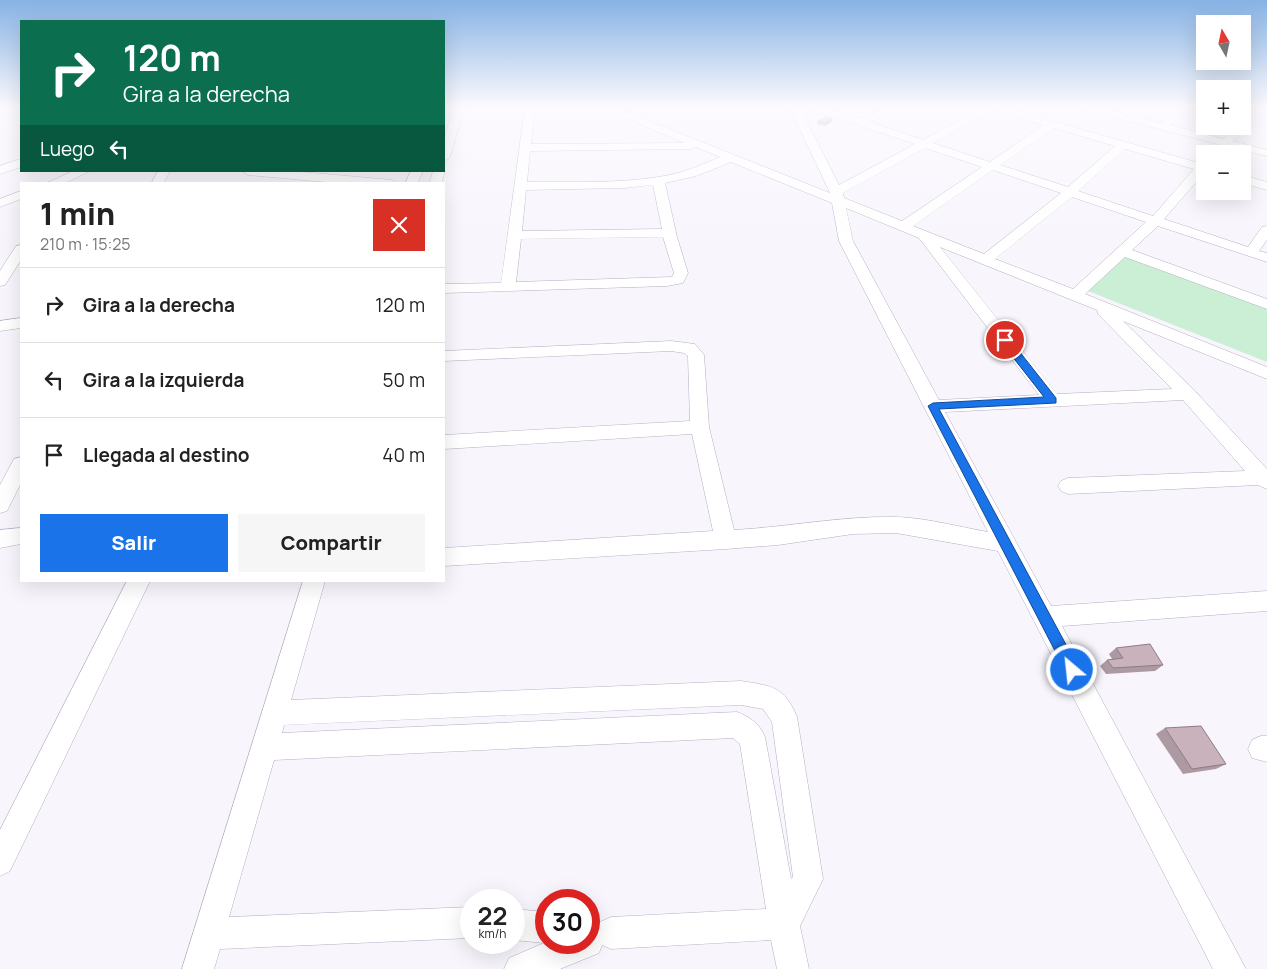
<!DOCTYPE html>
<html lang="es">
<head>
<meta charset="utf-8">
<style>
  body { margin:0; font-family:Manrope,sans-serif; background:#f6f6f6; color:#222; height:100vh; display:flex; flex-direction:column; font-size:19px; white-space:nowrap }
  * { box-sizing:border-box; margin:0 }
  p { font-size:16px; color:#767676 }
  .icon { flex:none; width:28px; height:28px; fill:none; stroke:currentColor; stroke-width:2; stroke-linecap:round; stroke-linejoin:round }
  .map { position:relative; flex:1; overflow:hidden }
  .panel { position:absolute; left:20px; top:182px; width:425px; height:400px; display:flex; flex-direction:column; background:#fff; border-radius:0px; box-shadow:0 5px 20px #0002 }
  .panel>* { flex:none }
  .guide { position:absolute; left:20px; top:20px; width:425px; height:152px; border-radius:0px; box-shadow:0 5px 20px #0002; background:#0b6e4f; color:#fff; overflow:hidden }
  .needle { width:32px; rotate:351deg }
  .tools { position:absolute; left:1196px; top:15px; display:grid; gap:10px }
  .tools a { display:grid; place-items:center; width:55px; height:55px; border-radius:0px; background:#fff; box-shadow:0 5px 20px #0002; font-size:25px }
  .speed { position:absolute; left:460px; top:889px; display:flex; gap:10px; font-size:25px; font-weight:700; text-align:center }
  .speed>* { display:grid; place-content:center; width:65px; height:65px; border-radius:50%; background:#fff; box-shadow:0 5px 20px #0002; line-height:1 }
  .speed small { font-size:12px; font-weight:400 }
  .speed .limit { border:8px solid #d22; background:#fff; color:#111 }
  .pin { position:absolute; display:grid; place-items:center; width:42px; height:42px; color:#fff; margin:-21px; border:2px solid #fff; border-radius:50%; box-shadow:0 1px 5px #0007 }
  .me { position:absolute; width:55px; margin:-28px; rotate:332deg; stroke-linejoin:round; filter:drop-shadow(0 0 4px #0008) }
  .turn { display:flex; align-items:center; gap:18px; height:105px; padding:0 20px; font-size:22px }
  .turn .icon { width:65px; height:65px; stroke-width:2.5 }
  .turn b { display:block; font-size:35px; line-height:42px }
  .then { display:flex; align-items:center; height:48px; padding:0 20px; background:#0003; gap:10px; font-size:19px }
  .round { display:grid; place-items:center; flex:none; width:52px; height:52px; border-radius:0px; background:#f6f6f6 }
  .head { display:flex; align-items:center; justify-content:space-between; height:85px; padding:0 20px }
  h1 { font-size:30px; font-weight:800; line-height:38px }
  .cta { display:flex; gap:10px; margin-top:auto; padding:10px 20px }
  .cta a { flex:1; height:58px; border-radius:0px; background:#1a73e8; color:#fff; font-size:20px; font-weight:800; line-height:58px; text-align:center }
  .cta a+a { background:#f6f6f6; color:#222 }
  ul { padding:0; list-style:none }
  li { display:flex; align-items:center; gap:15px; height:75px; padding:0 20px; border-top:1px solid #e0e0e0 }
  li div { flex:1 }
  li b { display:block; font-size:19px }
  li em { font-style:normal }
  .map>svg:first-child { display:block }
  .green { fill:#cbefd4 }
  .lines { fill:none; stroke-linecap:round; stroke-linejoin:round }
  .minor-casing { stroke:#b6aec1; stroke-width:1 }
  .minor { fill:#fff; fill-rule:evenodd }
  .wall { fill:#ad99a1 }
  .shaded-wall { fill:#8d7d83 }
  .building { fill:#c9b2bb; stroke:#8d7d83 }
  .route { fill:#1a73e8; stroke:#114b97 }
</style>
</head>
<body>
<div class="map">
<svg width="1267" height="969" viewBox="0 0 1267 969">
  <rect width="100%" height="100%" fill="#f8f5fd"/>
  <path class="green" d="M1126,254L1267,307V362L1088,291Z"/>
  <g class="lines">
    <g class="minor-casing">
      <path id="minor" d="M454,108H464L450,157L444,161V139Z
        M525,108H535L531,144L684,143L603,108H616L830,193L790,108H800L839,185L915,144L813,110L812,108H826L861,119L883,108H895L894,110L871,122L923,140L982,108H1006L1199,163L1205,159V172L1164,219L1248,247L1262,227L1267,226V240L1259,251L1267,253V262L1158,226L1132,250L1267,299V309L1125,257L1085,294L1267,367V379L1123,321L1194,390L1267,469V489L1258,485L1068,494L1061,491L1058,486L1061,481L1068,478L1245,471L1183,400L945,412L1051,606L1267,591V611L1062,626L1246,969H1213L998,551L896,533L853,534L778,545L726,549L444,566V548L713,531L692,434L444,449V435L690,421L688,356L684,353L671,351L444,361V351L671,341L695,344L704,355L709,427L734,530C788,527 841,516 894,517C922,517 960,527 988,532L839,241L832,203L731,162L696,176L665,183L677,237L688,273L683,283L667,286L444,293V284L501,283ZM993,110L1043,125L990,162L933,143ZM1054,128L1115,146L1068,187L1000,165ZM696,147L720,157C700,166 680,174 658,177C615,184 570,181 527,182L530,151L691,149ZM925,148L982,167L902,221L844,198L843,193ZM1125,149L1194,169L1153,216L1078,191ZM993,170L1061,193L984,254L913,226ZM653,185L662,229L522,231L526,190L624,188ZM1072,197L1146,222L1073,289L995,259ZM846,208L919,238L1039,395L939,400L853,241ZM663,237L674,273L672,277L516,282L521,239ZM940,247L1097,310L1098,314L1172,389L1057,394Z
        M1084,108H1100L1160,123L1177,108H1188L1170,125L1223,139L1236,126H1242V120L1255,108H1266L1233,141L1267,150V156L1228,147L1223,151H1215L1213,149L1218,144L1085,110Z
        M17,160H21V167L0,174V166Z
        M444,169L445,171L441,184H429L433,171H444Z
        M73,171H90L63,184H45Z
        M158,171H170L163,184H151Z
        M242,171H291L392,180L398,184H348L248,175Z
        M411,171H423L417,184H405Z
        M1242,175L1267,182V190L1242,183Z
        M21,191V199L0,207V199Z
        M21,245V260L5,285L0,286V271L16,246Z
        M21,318V328L0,331V321Z
        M21,457V483L7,511L0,513V485L14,459Z
        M21,528V544L0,548V530Z
        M127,581H150L10,871L0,876V830Z
        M303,581H325L291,700L741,681C772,686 784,686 797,717L823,879L800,926L809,969H777L771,940L611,949L602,945L599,953L560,969H504L509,958L544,943L514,940V909L546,912V942H589V927L597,930L600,922L611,917L766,909L740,744L733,738L274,760L229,917L471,907V938L220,949L214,969H182ZM741,705L763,709L772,722L793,877L791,879L765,737C760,724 750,717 737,712L282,733L284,725Z
        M1261,736H1267V762L1252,758L1248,749L1252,740Z"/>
    </g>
    <use href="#minor" class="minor"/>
  </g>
  <path class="wall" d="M818,121L831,122L824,126L817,124Z
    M1116,648L1163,665L1155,671L1106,674L1100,666L1107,660L1112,659L1109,654Z
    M1165,728L1226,764L1216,769L1183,774L1156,734Z"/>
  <path class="shaded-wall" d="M832,119L831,122L824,126L825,123Z"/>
  <path class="building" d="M826,117L832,119L825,123L818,121Z
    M1150,644L1163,665L1113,668L1107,660L1123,658L1116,648Z
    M1201,726L1226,764L1192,769L1165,728Z"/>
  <linearGradient id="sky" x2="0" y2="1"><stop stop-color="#87b2e4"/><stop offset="0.44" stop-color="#fcfafe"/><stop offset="1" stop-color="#fcfafe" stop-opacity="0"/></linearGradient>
  <rect width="1267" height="243" fill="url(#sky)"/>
  <path class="route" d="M1001,337H1008L1056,398V403L939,409L1077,665L1079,670L1077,674L1072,676L1067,674L928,406L933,403L1044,397L1001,342Z"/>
</svg>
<div class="tools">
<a><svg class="needle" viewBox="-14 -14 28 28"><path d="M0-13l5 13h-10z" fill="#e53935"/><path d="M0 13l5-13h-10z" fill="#767676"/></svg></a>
<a>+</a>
<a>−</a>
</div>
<div class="speed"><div>22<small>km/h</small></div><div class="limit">30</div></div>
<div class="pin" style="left:1005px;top:340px;background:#d93025"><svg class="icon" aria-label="arrive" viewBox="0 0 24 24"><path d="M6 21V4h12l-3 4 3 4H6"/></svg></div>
<svg class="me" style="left:1072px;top:670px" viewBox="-20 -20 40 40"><circle r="17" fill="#1a73e8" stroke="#fff" stroke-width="3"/><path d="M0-11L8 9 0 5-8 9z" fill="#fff"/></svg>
<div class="guide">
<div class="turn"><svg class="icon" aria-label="right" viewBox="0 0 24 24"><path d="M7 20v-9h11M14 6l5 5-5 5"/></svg><div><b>120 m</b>Gira a la derecha</div></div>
<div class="then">Luego<svg class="icon" aria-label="left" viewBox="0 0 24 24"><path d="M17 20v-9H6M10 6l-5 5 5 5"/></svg></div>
</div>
<section class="panel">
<div class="head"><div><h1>1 min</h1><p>210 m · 15:25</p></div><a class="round" style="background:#d93025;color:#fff"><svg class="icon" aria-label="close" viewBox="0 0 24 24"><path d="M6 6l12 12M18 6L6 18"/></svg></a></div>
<ul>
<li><svg class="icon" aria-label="right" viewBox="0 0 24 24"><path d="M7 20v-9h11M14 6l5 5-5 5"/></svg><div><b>Gira a la derecha</b></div><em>120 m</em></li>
<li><svg class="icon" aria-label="left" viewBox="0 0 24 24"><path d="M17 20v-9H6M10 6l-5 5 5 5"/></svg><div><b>Gira a la izquierda</b></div><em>50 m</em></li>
<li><svg class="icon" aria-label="arrive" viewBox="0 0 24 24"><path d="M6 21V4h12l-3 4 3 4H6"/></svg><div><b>Llegada al destino</b></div><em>40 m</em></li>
</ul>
<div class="cta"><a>Salir</a><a>Compartir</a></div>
</section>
</div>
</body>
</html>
